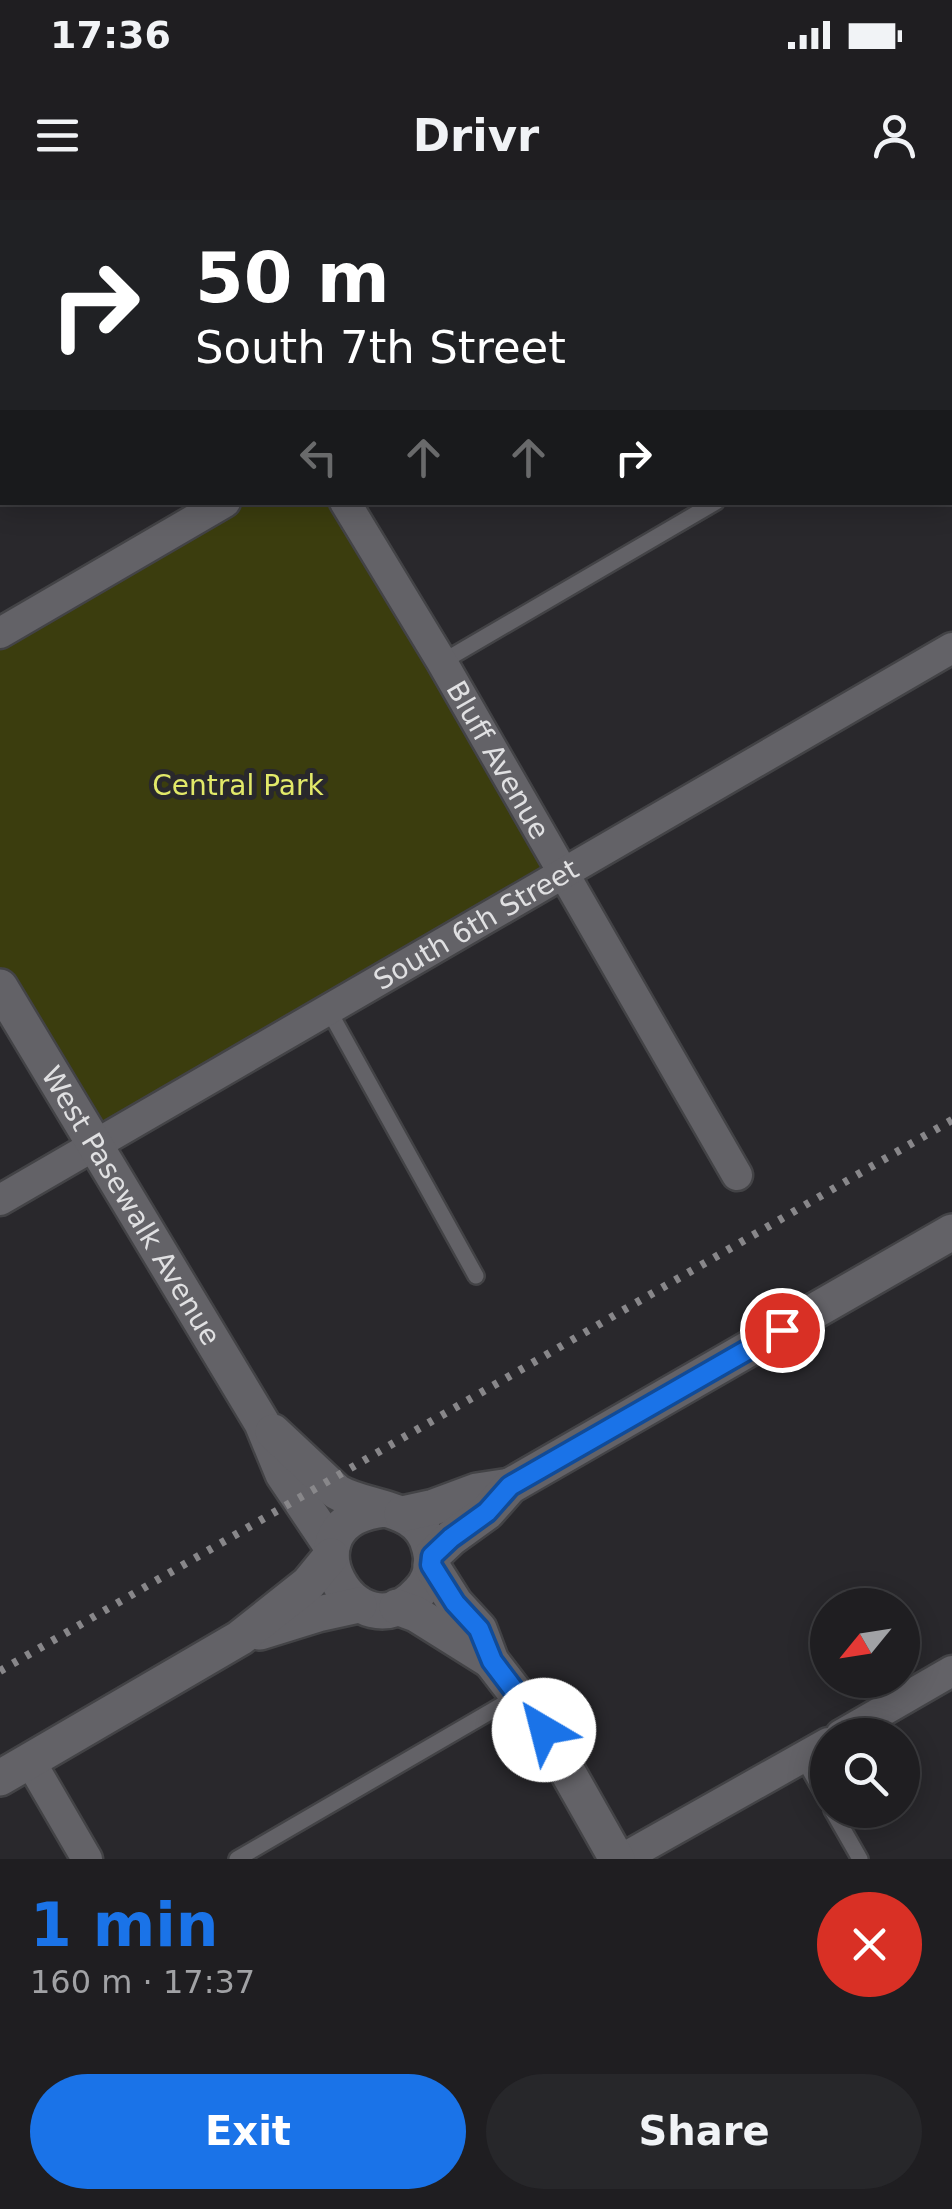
<!DOCTYPE html>
<html lang="en">
<head>
<meta charset="utf-8">
<style>
  body { margin:0; font-family:"DejaVu Sans",sans-serif; background:#27272a; color:#f1f3f6; height:100vh; display:flex; flex-direction:column; font-size:38px; white-space:nowrap }
  * { box-sizing:border-box; margin:0 }
  p { font-size:32px; color:#a1a2a5 }
  .icon { flex:none; width:55px; height:55px; fill:none; stroke:currentColor; stroke-width:2; stroke-linecap:round; stroke-linejoin:round }
  .map { position:relative; height:1659px; overflow:hidden }
  .side { display:flex; flex-direction:column; background:#1f1e21; flex:1 }
  .side>* { flex:none }
  .banner { position:absolute; left:0px; top:0px; width:952px; height:305px; box-shadow:0 5px 25px #0003,0 0 0 2px #3c3c3f; background:#202124; color:#fff; overflow:hidden }
  .needle { width:65px; rotate:240deg }
  .tools { position:absolute; left:810px; top:1388px; display:grid; gap:20px }
  .tools a { display:grid; place-items:center; width:110px; height:110px; border-radius:50%; background:#1f1e21; box-shadow:0 5px 25px #0003,0 0 0 2px #3c3c3f; font-size:50px }
  .pin { position:absolute; display:grid; place-items:center; width:85px; height:85px; color:#fff; margin:-42px; border:5px solid #fff; border-radius:50%; box-shadow:0 2px 10px #0007 }
  .me { position:absolute; width:110px; margin:-55px; rotate:323deg; stroke-linejoin:round; filter:drop-shadow(0 0 8px #0008) }
  .turn { display:flex; align-items:center; gap:35px; height:210px; padding:0 30px; font-size:45px }
  .turn .icon { width:130px; height:130px; stroke-width:2.5 }
  .turn b { display:block; font-size:70px; line-height:85px }
  .lanes { display:flex; align-items:center; height:95px; padding:0 30px; background:#0003; justify-content:center; gap:50px; direction:ltr }
  .lanes .off { opacity:.35 }
  .round { display:grid; place-items:center; flex:none; width:105px; height:105px; border-radius:52px; background:#27272a }
  .head { display:flex; align-items:center; justify-content:space-between; height:170px; padding:0 30px }
  h1 { font-size:60px; font-weight:700; line-height:75px; color:#1a73e8 }
  .action { display:flex; gap:20px; margin-top:auto; padding:20px 30px }
  .action a { flex:1; height:115px; border-radius:60px; background:#1a73e8; color:#fff; font-size:40px; font-weight:700; line-height:115px; text-align:center }
  .action a+a { background:#27272a; color:#f1f3f6 }
  .status { display:flex; justify-content:space-between; align-items:center; height:70px; padding:0 50px; background:#1f1e21; direction:ltr }
  .status svg { height:28px; fill:currentColor }
  header { display:flex; justify-content:space-between; align-items:center; height:130px; padding:0 30px; background:#1f1e21; font-size:45px; font-weight:700 }
  .map>svg:first-child { display:block }
  .green { fill:#3b3d0e }
  .lines { fill:none; stroke-linecap:round; stroke-linejoin:round }
  .service-casing { stroke:#434346; stroke-width:20 }
  .minor-casing { stroke:#434346; stroke-width:35 }
  .tertiary-casing { stroke:#434346; stroke-width:40 }
  .service { stroke:#636267; stroke-width:15 }
  .minor { stroke:#636267; stroke-width:30 }
  .tertiary { stroke:#636267; stroke-width:35 }
  .rail { stroke:#88878a; stroke-width:8; stroke-dasharray:5 10; stroke-linecap:butt }
  .route-casing { stroke:#114b97; stroke-width:25 }
  .route { stroke:#1a73e8; stroke-width:18 }
  .labels { text-anchor:middle; dominant-baseline:central; stroke-width:10; stroke-linejoin:round; paint-order:stroke }
  .street-label { font-size:28px; fill:#e0e0e2; stroke:#29282c }
  .park-label { font-size:28px; fill:#e2e969; stroke:#29282c }
</style>
</head>
<body>
<div class="status"><b>17:36</b><svg viewBox="0 0 49 12"><path d="M0 12V9h3v3zM5 12V6h3v6zM10 12V3h3v9zM15 12V0h3v12zM26 1h20v11H26zM47 4h2v5h-2z"/></svg></div>
<header><svg class="icon" aria-label="menu" viewBox="0 0 24 24"><path d="M4 6h16M4 12h16M4 18h16"/></svg>Drivr<svg class="icon" aria-label="person" viewBox="0 0 24 24"><circle cx="12" cy="8" r="4"/><path d="M4 21q1-7 8-7t8 7"/></svg></header>
<div class="map">
<svg width="952" height="1659" viewBox="0 0 952 1659">
  <rect width="100%" height="100%" fill="#29282c"/>
  <path class="green" d="M225,303H345L564,672L96,945L0,787V433Z"/>
  <g class="lines">
    <g class="service-casing">
      <path id="service" d="M108,2L113,0
        M0,62L2,61
        M950,165L952,164
        M442,462L716,302
        M328,809L476,1076
        M802,1557L828,1602
        M832,1610L860,1659
        M237,1659L519,1495"/>
    </g>
    <g class="minor-casing">
      <g id="minor">
        <path d="M167,0L168,2"/>
        <path d="M812,0L814,2"/>
        <path d="M741,2L745,0"/>
        <path d="M950,232L952,235"/>
        <path id="s1" d="M345,302L442,462L737,975"/>
        <path d="M0,433L225,302"/>
        <path id="s2" d="M0,1000L952,448"/>
        <path d="M841,1535L952,1471"/>
        <path d="M30,1561L87,1659"/>
        <path d="M622,1659L828,1543"/>
      </g>
    </g>
    <g class="tertiary-casing">
      <g id="tertiary">
        <path id="s3" d="M0,787L262,1223L283,1274L332,1347"/>
        <path d="M273,1232L337,1292C369,1311 421,1304 430,1349C434,1365 430,1381 419,1392C358,1461 276,1321 384,1309"/>
        <path d="M402,1314L434,1307L477,1291L510,1286"/>
        <path d="M432,1356L451,1338L487,1312L510,1286L952,1032"/>
        <path d="M431,1365L455,1403L479,1429L491,1461L544,1530L617,1659"/>
        <path d="M397,1407L416,1414L491,1461"/>
        <path d="M260,1432L318,1414L359,1405"/>
        <path d="M0,1578L240,1438L308,1384L331,1356"/>
      </g>
    </g>
    <use href="#service" class="service"/>
    <use href="#minor" class="minor"/>
    <use href="#tertiary" class="tertiary"/>
    <path class="rail" d="M0,1471L952,920"/>
  </g>
  <g class="lines">
    <g class="route-casing">
      <path id="route" d="M544,1530L492,1461L479,1429L455,1403L431,1365L432,1356L451,1338L487,1312L510,1286L782,1130"/>
    </g>
    <use href="#route" class="route"/>
  </g>
  <g class="labels">
    <g class="street-label">
      <text stroke="none"><textPath href="#s1" startOffset="300">Bluff Avenue</textPath></text>
      <text stroke="none"><textPath href="#s2" startOffset="550">South 6th Street</textPath></text>
      <text stroke="none"><textPath href="#s3" startOffset="255">West Pasewalk Avenue</textPath></text>
    </g>
    <g class="park-label">
      <text x="238" y="585">Central Park</text>
    </g>
  </g>
</svg>
<div class="tools">
<a><svg class="needle" viewBox="-14 -14 28 28"><path d="M0-13l5 13h-10z" fill="#e53935"/><path d="M0 13l5-13h-10z" fill="#a1a2a5"/></svg></a>
<a><svg class="icon" aria-label="search" viewBox="0 0 24 24"><circle cx="10" cy="10" r="6"/><path d="M15 15l6 6"/></svg></a>
</div>
<div class="pin" style="left:782px;top:1130px;background:#d93025"><svg class="icon" aria-label="arrive" viewBox="0 0 24 24"><path d="M6 21V4h12l-3 4 3 4H6"/></svg></div>
<svg class="me" style="left:544px;top:1530px" viewBox="-20 -20 40 40"><circle r="19" fill="#fff"/><path d="M0-13L10 11 0 6-10 11z" fill="#1a73e8"/></svg>
<div class="banner">
<div class="turn"><svg class="icon" aria-label="right" viewBox="0 0 24 24"><path d="M7 20v-9h11M14 6l5 5-5 5"/></svg><div><b>50 m</b>South 7th Street</div></div>
<div class="lanes"><svg class="icon off" aria-label="left" viewBox="0 0 24 24"><path d="M17 20v-9H6M10 6l-5 5 5 5"/></svg><svg class="icon off" aria-label="ahead" viewBox="0 0 24 24"><path d="M12 20V5M6 11l6-6 6 6"/></svg><svg class="icon off" aria-label="ahead" viewBox="0 0 24 24"><path d="M12 20V5M6 11l6-6 6 6"/></svg><svg class="icon" aria-label="right" viewBox="0 0 24 24"><path d="M7 20v-9h11M14 6l5 5-5 5"/></svg></div>
</div>
</div>
<section class="side">
<div class="head"><div><h1>1 min</h1><p>160 m · 17:37</p></div><a class="round" style="background:#d93025;color:#fff"><svg class="icon" aria-label="close" viewBox="0 0 24 24"><path d="M6 6l12 12M18 6L6 18"/></svg></a></div>
<div class="action"><a>Exit</a><a>Share</a></div>
</section>
</body>
</html>
